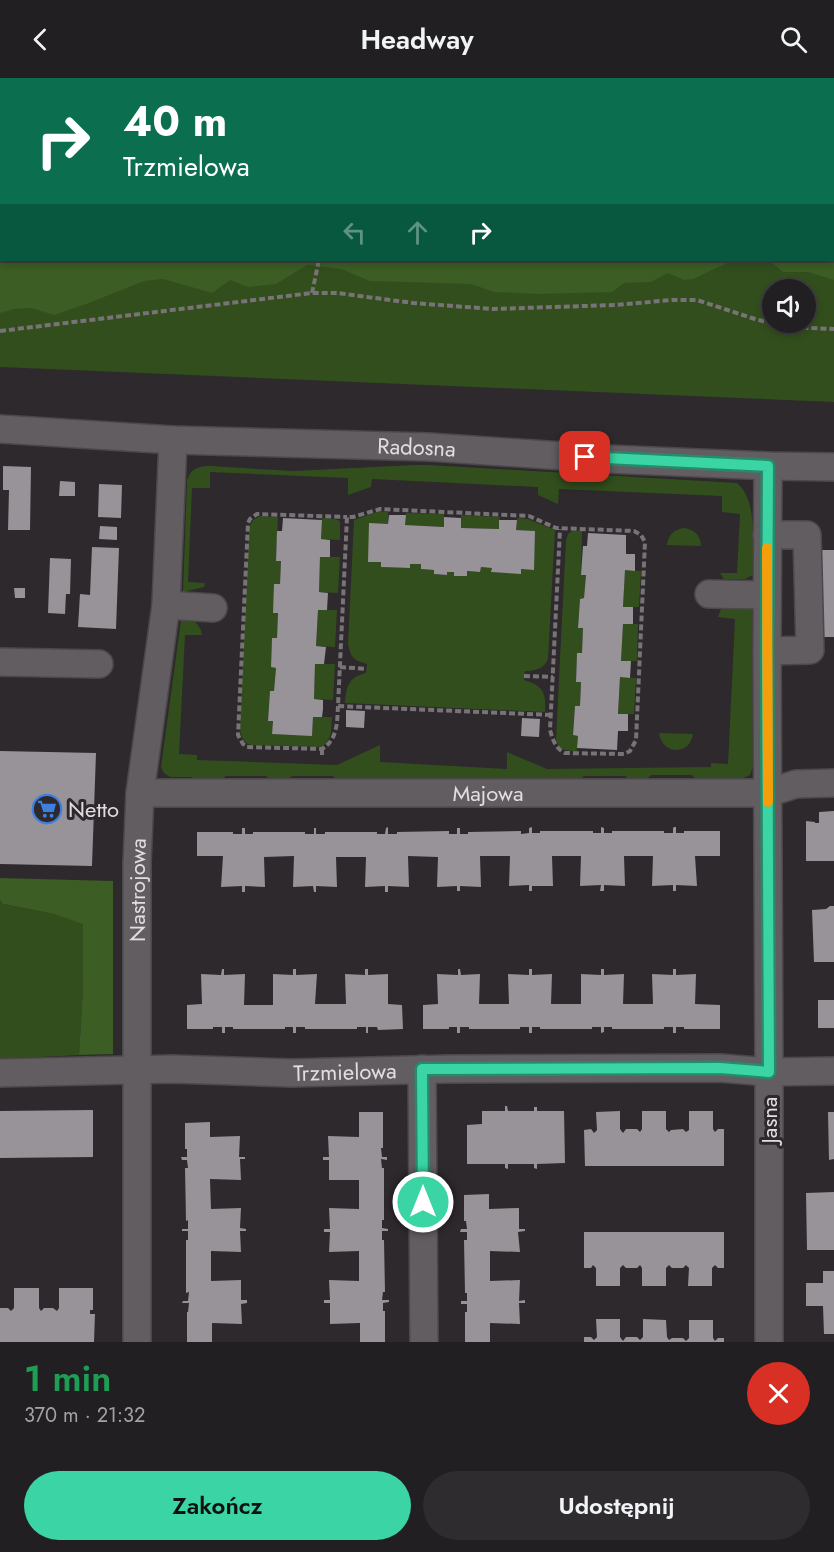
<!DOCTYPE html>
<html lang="pl">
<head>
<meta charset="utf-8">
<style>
  body { margin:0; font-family:Jost,sans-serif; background:#2e2c2f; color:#f1f3f6; height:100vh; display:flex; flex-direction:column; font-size:22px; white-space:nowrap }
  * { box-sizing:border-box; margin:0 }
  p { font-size:20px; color:#a2a2a5 }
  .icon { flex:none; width:33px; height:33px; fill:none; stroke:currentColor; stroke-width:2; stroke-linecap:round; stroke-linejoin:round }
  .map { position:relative; height:1264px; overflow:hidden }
  .drawer { display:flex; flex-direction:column; background:#221f22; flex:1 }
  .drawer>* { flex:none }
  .top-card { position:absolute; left:0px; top:0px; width:834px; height:183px; box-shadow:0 3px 9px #0003,0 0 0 2px #3f3d40; background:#0b6e4f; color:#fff; overflow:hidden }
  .tools { position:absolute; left:762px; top:201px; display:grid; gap:12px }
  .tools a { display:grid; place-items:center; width:54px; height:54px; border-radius:50%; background:#221f22; box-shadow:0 3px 9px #0003,0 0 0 2px #3f3d40; font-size:30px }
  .pin { position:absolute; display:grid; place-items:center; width:51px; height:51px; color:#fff; margin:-26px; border-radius:12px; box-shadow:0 3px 9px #0006 }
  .me { position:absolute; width:66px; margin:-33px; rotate:0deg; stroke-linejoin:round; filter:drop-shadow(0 0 4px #0008) }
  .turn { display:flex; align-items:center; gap:21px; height:126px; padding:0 24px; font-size:27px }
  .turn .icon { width:78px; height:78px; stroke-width:2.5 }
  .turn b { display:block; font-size:42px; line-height:51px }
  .lanes { display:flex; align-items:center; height:57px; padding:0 24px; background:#0003; justify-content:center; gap:30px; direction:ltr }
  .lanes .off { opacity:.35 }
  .round { display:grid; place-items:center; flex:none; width:63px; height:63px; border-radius:32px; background:#2e2c2f }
  .summary { display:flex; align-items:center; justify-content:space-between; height:102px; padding:0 24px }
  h1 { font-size:36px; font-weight:600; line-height:45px; color:#1e9e55 }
  .primary-button { display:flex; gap:12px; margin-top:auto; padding:12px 24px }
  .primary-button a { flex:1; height:69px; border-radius:36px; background:#3ad4a5; color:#111; font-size:24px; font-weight:600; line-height:69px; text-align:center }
  .primary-button a+a { background:#2e2c2f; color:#f1f3f6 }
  header { display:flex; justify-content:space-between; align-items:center; height:78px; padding:0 24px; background:#221f22; font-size:27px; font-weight:600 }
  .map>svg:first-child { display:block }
  .green { fill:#324e1d; fill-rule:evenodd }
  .forest { fill:#3c5d23 }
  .building { fill:#979399 }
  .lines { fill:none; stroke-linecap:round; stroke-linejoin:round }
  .minor-casing { stroke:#4b474a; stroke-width:30 }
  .path { stroke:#777377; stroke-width:4; stroke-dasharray:6 3; stroke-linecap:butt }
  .minor { stroke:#615d61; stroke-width:27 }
  .route-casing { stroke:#268a6b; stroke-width:15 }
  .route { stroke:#3ad4a5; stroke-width:10 }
  .slow { stroke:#f59e0b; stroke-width:10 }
  .labels { text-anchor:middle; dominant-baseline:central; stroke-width:6; stroke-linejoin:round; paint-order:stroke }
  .street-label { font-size:22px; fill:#e1dee0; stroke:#2d292d }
  .poi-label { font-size:22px; fill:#e1dee0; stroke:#2d292d; text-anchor:start }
</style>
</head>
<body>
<header><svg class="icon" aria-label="back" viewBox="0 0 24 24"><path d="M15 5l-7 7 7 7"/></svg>Headway<svg class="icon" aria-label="search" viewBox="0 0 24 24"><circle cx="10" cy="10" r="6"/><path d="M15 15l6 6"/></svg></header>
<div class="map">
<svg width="834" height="1264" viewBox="0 0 834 1264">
  <rect width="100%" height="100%" fill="#2d292d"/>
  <path class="green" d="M0,0H834V324L0,289ZM2,2H832V182H2ZM772,212H806V244H772Z
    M414,387H429L737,405C759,423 752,471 753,497L745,501H724L720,495H737L740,436L722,434V418L559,411L558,426L538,417V409L372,401L371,409L348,417V400L210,394V410H192L188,504L205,505L204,509L183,514L187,402C191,390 199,388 211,388L292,393Z
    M379,433L388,434V446L368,484H381V489L410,490V486H421V491L434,492V496L447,497V494H454V498H467V493L480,494L481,489L492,490V494L520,496L521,491L533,492L535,453L516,452L517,440L528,441L555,452L548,581C544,591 535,593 525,593L524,602C544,608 546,615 545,634L345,625C346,608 349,599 366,595L367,586C353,582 351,580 348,566L354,442Z
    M406,435L444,436V449L405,447Z
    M461,437L500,439L499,451L461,450Z
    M260,438L278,439L276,482L281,483L280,506L273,535H278L277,560L272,561L271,589L276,590L274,613L270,614L268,642L273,643L272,656L312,657L313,639H332C331,651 333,662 321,669L251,667C243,665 241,658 240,651L249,450L253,442Z
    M322,440L335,441L340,443V462L321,461Z
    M683,450C694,451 701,457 701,468L667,467C668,457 674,452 683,450Z
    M572,453H582L581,496L586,497L584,520L580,521L578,549L583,550L582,575H577L576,604H581L580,628H575L573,657L578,658L577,673C567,673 558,673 556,661L566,462L568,456Z
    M320,479H340L338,515L319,514Z
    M625,492L641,493L639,529H623Z
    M725,528H751L752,531L753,688L750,697L741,701H721V706L697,703L692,697H651L644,704L633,705L625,698H584L577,704H339L333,698H292L284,705L270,702L266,698H226L218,705L192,706V699H170L164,695L161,689L181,542C193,539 200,546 202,557H185L179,676L197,677V682L337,687L380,667V684L507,691V674L547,691L711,689V685L728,686L735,541L718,539L721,531Z
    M318,532H337L335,569L316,568Z
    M623,546H638L637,583H621Z
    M315,586H335L333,622L314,621Z
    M620,599L636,600L634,636H618Z
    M659,655L693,656C689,679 662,676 659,655Z
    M0,822L3,826L54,836L83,845V909L79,977L0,981Z"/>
  <path class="forest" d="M833,114H834V202L808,194H783L769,182H832Z
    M0,141H1L2,182H734L693,201L684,202L668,195L651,204L624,205L612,214L539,216L494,214L471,206L370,203L341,191L307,187L276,206L248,209L230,202L212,215L163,201L144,203L89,225L54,237L32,230L14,231L0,235Z
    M0,800L113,803V976L79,977L83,909V846L54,836L3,826L0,822Z"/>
  <path class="building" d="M3,388L31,389L30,452H8L9,412H3Z
    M60,403L75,404V418H59Z
    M99,406L122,407L121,440L98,439Z
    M389,437H406L405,447L444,449V439L461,440V450L499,451V442H517L516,452L535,453L534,492L521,491V496L491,494L492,490L481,489L480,494L467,493V498H454V494H447V497L434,496V492L421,491V486H410V490L381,489V484H368L369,445L388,446Z
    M283,440L322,442L321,461L330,462V479H320L319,514L328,515L327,532H318L316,568L326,569L324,586H315L314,621L323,622V631L322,639H313L312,658L272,656L273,643H268L270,613H274L276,590L271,589L272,560H277L278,535H273L274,506H280L281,483H276L277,453H282Z
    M100,448L117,449V462L99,461Z
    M588,455L626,457V476H635V493L625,492L623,529H633V546H623L621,583H631L630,600L620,599L618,636H628V653H618L617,672L577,670L578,658L573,657L575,628H580L581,604H576L577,575H582L583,550H578L580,521L584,520L586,497H581L583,468H587Z
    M92,469L119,470L116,551L78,549L80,516L90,517Z
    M818,472H834V559H818Z
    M50,480L71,481L70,516H66L65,536L48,535Z
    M14,510H25V520H15Z
    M346,632L365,633L364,650L346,649Z
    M522,640L540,641L539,659L521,658Z
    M0,673L96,675L92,788L0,786Z
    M834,733V783H806V743L815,744V745H819V734Z
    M388,749V756H397V754L449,753V756H457V750H460V756H468V754L521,753V756L529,755V750L532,749V755H540V753H593V755H601V749L604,750V755H612V753H664V755H673V750L674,749H676V755H684V753H720V778H695L697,808L676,807V813H673V807L652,808L653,778H624L625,808L604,807V813H600L601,807L580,808L581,778H552L553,808H532V813H529V807L509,808L510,778H480L481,809L460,808V813H457V808L437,809L438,779L408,778L409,809L388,808V814H385V808L365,809L366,779H336L337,809L316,808V814H314L313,808L293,809L294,778L264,779L265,809L245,808V814H242V808L221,809L223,778H197V754H233V756H242V750H245V756H253V754H305V756H314V750H316V756H325V754H377V756H385L386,750Z
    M830,828H834V884H814L812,832L826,831Z
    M222,891H224V897L245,896L244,927H273V896L293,897V891H296V897L317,896L315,926H346L345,896L365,897V891H368V897L388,896V926L402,927L403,951L378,952L377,949H368V955H366V949H357V951H305V949H296V955H293V949H285V951H233V949H225V955H222V949H213V951H187V927L202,926L201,896L221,897Z
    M458,891H460L461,897L480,896L479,926H509L508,896L529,897V891H532V897L552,896L551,926H581V896L601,897V891H604V897L624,896L623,926H653L652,896L673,897V891H676V897L696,896L695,926L720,927V951H684V949H676V955H673V949H664V951H612V949H604V954L601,955V949H592V951H540V949H532V955H529V949H520V951H469V949H460V955H457V949H449V951H423V927L438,926L437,896L458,897Z
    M818,922H834V950H818Z
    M505,1028H507L508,1033H534V1029H537V1033H564L565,1085L537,1086V1091L534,1090V1086H508V1091L505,1090V1086H467V1047L482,1046V1033H505Z
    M93,1032V1079L0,1080V1033Z
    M620,1033V1051L623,1055L626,1051H637L640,1054L642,1051V1033H666V1051L669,1054L671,1052L683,1051L686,1054L689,1052V1033H713V1051L715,1054L718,1051H724V1088H585L584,1052L591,1051L594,1055L597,1052L596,1034Z
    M359,1034H383V1070H381L382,1079H387V1082L381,1081L382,1090H384V1142H382V1150L388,1151V1153H382V1162H384L385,1214H383L382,1222H389V1224L383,1225V1233H385V1264H360V1245L330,1246V1225H324V1222H330L329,1202L359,1203V1173L329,1174L330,1154H324V1151H330L329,1130L359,1131V1102H329V1082H323V1079H329L328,1058L359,1059Z
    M828,1034H834V1081L829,1082Z
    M210,1044V1059L240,1058L239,1079H245V1081H240L241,1102L210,1101L211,1131L241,1130L240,1150L246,1151V1153H240L241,1174L211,1173V1203L241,1202V1222H247V1225L241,1226L242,1246L212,1245V1264H187V1234H188L189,1225H182L183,1223H188L189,1214L186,1215V1162H188V1153H182V1151H188V1142L186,1143L185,1090H188L187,1082H182L181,1079H187V1071H185V1045Z
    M834,1114V1172H807L806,1115Z
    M489,1116V1131L519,1130V1151H525V1153L518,1154L520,1174L490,1173V1203L520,1202L519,1223L525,1222V1225H519L520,1246L490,1245V1264H465V1234H467V1226H461V1223H467V1215H465L464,1162H467V1154H460L461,1151H467L466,1143H464V1117Z
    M584,1154H724V1190H718L715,1187L712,1190V1208H688L689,1190L686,1187L683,1190H672L669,1187L666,1190V1208H642V1190L640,1187L637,1190H626L623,1187L620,1190V1208H596V1190L593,1187L591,1190H584Z
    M823,1193H834V1256H824L823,1228H806V1205H823Z
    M14,1210H39V1230L41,1233L44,1230H53L57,1233L59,1230V1210H93V1232H90V1236H95L94,1264H0V1230H8L11,1233L14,1230Z
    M596,1241H620V1259L623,1263L626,1259H637L640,1262L643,1259V1241L666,1242L667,1259L669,1262L672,1260H683L686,1263L689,1260V1242H713V1260L715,1263L718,1260H724V1264H584V1259H591L594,1262L597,1259Z"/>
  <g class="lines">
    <g class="minor-casing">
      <g id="minor">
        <path id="s1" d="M0,351L173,362L429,369L607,381L768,388L834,389"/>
        <path d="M768,388L767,573L769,994V1264"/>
        <path d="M709,516L767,517"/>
        <path d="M166,527L213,530"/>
        <path d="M767,573L810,572L807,457H767"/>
        <path d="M0,584L99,586"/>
        <path id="s2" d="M140,715H768L796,706L834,705"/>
        <path d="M422,991L424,1264"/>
        <path id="s3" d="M0,995L172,991L292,995L447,991L720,990L769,994L834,993"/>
        <path id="s4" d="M137,1264V785L140,715L166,527L173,362"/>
      </g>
    </g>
    <path class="path" d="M832,99H834
      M0,118H2
      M312,215L319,182
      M0,253L312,215H337L413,225L493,231L615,227L672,222H697L755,241L785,249L834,251
      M340,589L367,591
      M524,598L553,599
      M338,628C337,644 338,661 322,671L247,669L243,666L238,657L248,445L250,441L257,436L347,439
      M551,637L338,628L347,439H353L380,431L529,438L556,450L634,453L641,457L645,464L636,662L630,673L624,676L565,675C555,670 553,662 550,652L560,451
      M322,671V678"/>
    <use href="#minor" class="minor"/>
  </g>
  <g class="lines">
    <g class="route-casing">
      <path id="route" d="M423,1124L422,991L720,990L769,994L767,573L768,388L585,379"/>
    </g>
    <use href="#route" class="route"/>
    <path class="slow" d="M767,470L768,724"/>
  </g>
  <defs>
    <g id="supermarket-ring" transform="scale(1.5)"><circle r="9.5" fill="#2d292d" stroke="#3f7fe0" stroke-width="1.5"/><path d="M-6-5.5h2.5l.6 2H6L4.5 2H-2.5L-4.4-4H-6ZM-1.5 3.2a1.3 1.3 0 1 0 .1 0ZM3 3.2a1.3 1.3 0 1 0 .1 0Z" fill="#3f7fe0"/></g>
  </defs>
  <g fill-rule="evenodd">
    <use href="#supermarket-ring" x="47" y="731"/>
  </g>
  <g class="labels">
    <g class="street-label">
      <text stroke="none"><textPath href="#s1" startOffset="417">Radosna</textPath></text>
      <text stroke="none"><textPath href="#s2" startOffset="348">Majowa</textPath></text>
      <text stroke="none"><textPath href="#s4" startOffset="452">Nastrojowa</textPath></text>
      <text stroke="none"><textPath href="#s3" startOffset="345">Trzmielowa</textPath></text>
      <text transform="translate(769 1042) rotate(-90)">Jasna</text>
    </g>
    <g class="poi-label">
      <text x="68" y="731">Netto</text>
    </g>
  </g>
</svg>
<div class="tools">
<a><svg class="icon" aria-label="sound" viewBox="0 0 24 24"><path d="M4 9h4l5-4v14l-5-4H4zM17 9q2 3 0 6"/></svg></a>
</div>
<div class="pin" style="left:585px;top:379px;background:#d93025"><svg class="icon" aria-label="arrive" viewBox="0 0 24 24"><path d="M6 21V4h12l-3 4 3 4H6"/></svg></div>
<svg class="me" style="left:423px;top:1124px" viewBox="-20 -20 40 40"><circle r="17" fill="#3ad4a5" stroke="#fff" stroke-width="3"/><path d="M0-11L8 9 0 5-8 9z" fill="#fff"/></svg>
<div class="top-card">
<div class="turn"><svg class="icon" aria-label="right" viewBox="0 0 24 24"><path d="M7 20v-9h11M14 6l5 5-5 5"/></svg><div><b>40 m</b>Trzmielowa</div></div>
<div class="lanes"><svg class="icon off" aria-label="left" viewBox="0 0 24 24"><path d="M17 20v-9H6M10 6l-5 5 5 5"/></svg><svg class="icon off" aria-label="ahead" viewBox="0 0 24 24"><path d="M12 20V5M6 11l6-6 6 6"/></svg><svg class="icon" aria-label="right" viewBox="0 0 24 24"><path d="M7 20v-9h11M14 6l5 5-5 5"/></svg></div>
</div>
</div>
<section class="drawer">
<div class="summary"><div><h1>1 min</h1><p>370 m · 21:32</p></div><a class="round" style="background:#d93025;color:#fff"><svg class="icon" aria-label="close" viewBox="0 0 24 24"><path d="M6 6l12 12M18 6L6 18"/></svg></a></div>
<div class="primary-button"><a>Zakończ</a><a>Udostępnij</a></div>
</section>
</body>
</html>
